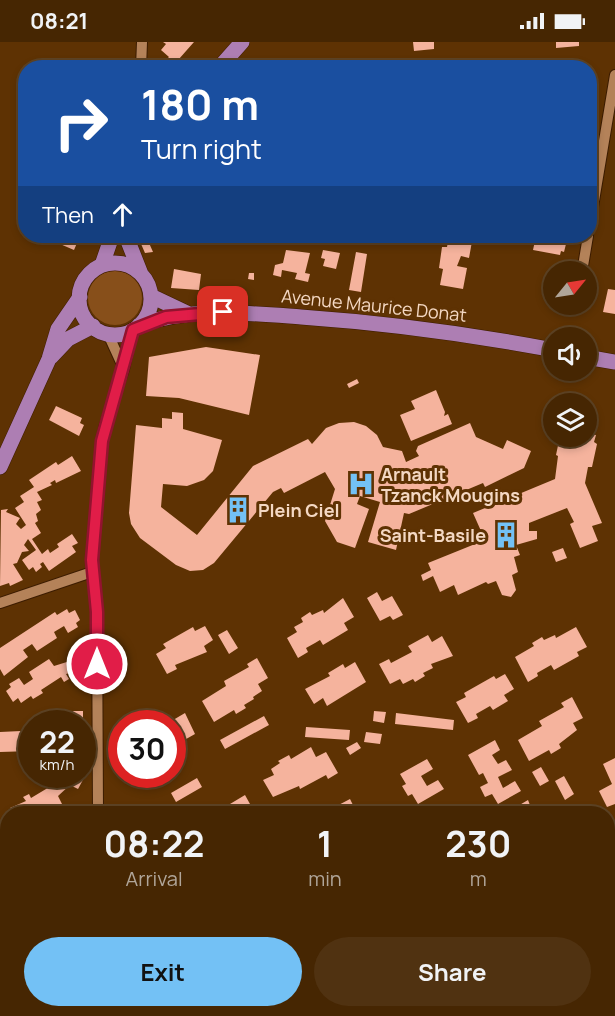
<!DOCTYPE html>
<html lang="en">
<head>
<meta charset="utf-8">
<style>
  body { margin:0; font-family:Manrope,sans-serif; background:#503211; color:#f1f3f6; height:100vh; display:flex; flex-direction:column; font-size:22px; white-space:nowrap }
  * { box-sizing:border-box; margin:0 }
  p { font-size:20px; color:#b0a599 }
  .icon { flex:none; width:33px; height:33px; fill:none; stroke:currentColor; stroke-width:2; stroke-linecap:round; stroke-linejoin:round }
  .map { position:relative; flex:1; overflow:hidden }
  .drawer { position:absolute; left:0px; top:764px; width:615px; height:212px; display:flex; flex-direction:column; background:#462602; border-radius:24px 24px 0 0; box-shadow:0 3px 9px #0003,0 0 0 2px #5e4324 }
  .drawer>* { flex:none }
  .top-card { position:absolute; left:18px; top:18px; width:579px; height:183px; border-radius:24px; box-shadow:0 3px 9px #0003,0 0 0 2px #5e4324; background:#1a4fa0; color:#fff; overflow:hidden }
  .needle { width:39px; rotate:60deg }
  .controls { position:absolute; left:543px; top:219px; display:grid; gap:12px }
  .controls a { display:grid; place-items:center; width:54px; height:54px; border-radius:50%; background:#462602; box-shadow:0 3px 9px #0003,0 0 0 2px #5e4324; font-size:30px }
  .speed { position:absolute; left:18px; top:668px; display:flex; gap:12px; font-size:30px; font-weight:700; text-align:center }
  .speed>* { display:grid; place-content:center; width:78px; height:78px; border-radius:50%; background:#462602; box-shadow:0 3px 9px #0003,0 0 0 2px #5e4324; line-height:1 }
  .speed small { font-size:15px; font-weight:400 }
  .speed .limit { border:9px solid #d22; background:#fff; color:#111 }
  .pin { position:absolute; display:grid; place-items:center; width:51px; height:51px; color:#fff; margin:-26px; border-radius:12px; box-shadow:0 3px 9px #0006 }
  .me { position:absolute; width:66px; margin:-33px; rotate:0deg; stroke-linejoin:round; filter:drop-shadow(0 0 4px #0008) }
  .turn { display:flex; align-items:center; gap:21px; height:126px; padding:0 24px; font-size:27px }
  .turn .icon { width:78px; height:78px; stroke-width:2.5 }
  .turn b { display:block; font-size:42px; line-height:51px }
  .then { display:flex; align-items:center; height:57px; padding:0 24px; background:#0003; gap:12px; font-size:22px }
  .eta { display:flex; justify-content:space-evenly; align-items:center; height:102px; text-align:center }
  .eta b { font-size:36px; font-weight:700; line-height:42px }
  .action { display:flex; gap:12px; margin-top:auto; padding:12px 24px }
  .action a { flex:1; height:69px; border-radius:36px; background:#73c1f5; color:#111; font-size:24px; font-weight:700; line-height:69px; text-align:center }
  .action a+a { background:#503211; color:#f1f3f6 }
  .status { display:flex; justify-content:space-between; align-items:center; height:42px; padding:0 30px; background:#462602; direction:ltr }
  .status svg { height:16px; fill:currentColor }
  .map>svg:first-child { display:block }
  .green { fill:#874f1a }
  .building { fill:#f5b39d }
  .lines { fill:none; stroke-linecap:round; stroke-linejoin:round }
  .minor-casing { stroke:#3c1c00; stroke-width:12 }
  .major-casing { stroke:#3c1c00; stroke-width:16 }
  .minor { stroke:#b48259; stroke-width:10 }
  .major { stroke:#ad7eb3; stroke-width:15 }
  .route-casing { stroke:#92132f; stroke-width:15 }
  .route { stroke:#e11d48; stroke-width:10 }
  .labels { text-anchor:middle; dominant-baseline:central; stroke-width:6; stroke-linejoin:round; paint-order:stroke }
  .street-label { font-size:18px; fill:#f4d8c3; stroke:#5e3203 }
  .poi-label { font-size:18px; font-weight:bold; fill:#f4d8c3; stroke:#5e3203; text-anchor:start }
</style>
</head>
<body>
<div class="status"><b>08:21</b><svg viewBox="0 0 49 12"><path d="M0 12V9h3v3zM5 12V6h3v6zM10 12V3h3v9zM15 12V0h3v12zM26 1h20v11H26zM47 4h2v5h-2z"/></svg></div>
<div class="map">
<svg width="615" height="974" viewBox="0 0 615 974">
  <rect width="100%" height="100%" fill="#5e3203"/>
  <path class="green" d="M88 256a27 27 0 1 1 54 0a27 27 0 1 1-54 0Z
    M45,968H70L72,974H44Z"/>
  <path class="building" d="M163,0H194L171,26L164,20L169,15L161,8L166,2Z
    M413,0H434V7L414,9Z
    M556,0H579V4L556,6Z
    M590,77L598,79L596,90L590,89Z
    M55,194H80L74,208L53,199Z
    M146,194L153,210L145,211L138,195Z
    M449,194H473L469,216L461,214L457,224L467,226L463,247L440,243L443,227L439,226L442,205H447Z
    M536,194H568L564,210L561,209L560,213L533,208Z
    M286,208L310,211L305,231L310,232L308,240L295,237L297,231L282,228L281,235L273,233L275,223L283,221Z
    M323,208L340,211L336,227L323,224L325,217L321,216Z
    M356,210L367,212L361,250L349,248Z
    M174,227L201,232L199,248L171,246Z
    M249,231H254V238L248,237Z
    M608,247L615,248V272L603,270Z
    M206,305L260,313L249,373L179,356L146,354L149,315Z
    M357,337L359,341L349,346L347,342Z
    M436,348L445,370L444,374L448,372L452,382L411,399L400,373L415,367L411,359Z
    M56,364L82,376L80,381L84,383L79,394L49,378Z
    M172,370L183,371V387L222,398L213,429L204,438L187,444L163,442L161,465L197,493L253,424L308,397L312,402L326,386L339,381L354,380L366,384L377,393L383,405L402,409L406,420L419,414L416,409L418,404L470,381L476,395L503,407L507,398L531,409L524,426L485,445L483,441L409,472L404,471L396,508L368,500L380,460L360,454L357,462L369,467L355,506L337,500L325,479L335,447L325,430L284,451L281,446L273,450L214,521L203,528L190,529L176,523L140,496L131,482L129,471L136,383L162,386V376L172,377Z
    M586,380L589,383L588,392L596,393L594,400L597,402L592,425H588L585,441L602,481L592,484L598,499L580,506L570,482L574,480L567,466L529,481V489H537V497L516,503L520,513L514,515L518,530L512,533L516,548L511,555L502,553L496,539L488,542L486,540L458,553L454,543L440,550L433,534L423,539L421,533L431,528L428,521L485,498L473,471L555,437L558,414L556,413L560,394H586Z
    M72,414L81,429L56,441L55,438L50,441L52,443L37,450L42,458L37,460L41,468L36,472L38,479L35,481L41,491L32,497L42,512L48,507L50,511L59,505L57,502L72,492L78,501L72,504L76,510L49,529L43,520L40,522L42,525L36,530L33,525L29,528L22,518L36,508L28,497L24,503L29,509L22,510L17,521L13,522L23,538L10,544L9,541L0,544L1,468L8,467L6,470L20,476L16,482L21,487L26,483L15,466L24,460L20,454L34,445L29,438L56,420L58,423Z
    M563,506L567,516L556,520L552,510Z
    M377,550L382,559L392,554L403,573L393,578L390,574L380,579L367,556Z
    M343,556L354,575L344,581L348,588L323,603L320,598L315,601L306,606L308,610L298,616L287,596L297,590L294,585L303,580L301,576L310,570L312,573L323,568L324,571Z
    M67,567L69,571L75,568L80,578L76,581L78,585L68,591L64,584L54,590L57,596L37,609L32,602L23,608L28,615L4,634L0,627V606L55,570L57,573Z
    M205,584L213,598L204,604L207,610L175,623L177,627L167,632L156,612L166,606L163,602L193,585L195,589Z
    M576,585L587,605L577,610L579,614L554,628L551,623L537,631L538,634L528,640L515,615L534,604L532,601L542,595L544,598L555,593L556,596Z
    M227,588L238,606L229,612L218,593Z
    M428,593L432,600L442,594L453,614L431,622L433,626L423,631L425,634L415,640L413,637L403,642L400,637L390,642L379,622L389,617L391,621L412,610L408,604Z
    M70,611H82L83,628L66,632L69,637L64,640L61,635L41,648L43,651L33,657L31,654L21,661L18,656L13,660L6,649L11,645L9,642L19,636L24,643L33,637L29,630L49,617L54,624L70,619Z
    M257,616L268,636L258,642L262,649L253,655L254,657L244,663L246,666L236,672L234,668L214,680L202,659L226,644L224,639L249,625L247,622Z
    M355,620L366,640L327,664L323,656L314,662L305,647L330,634L328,631L343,622L345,626Z
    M505,632L514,647L504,653L508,659L493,668L490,664L476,672L478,676L468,681L456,660L466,655L464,651L494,634L496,637Z
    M572,655L583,676L573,681L577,688L559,702L561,706L551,712L549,708L529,719L518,698L542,684L539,679L564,665L561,661Z
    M71,669H83V681H58L71,678Z
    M374,669L386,670L384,681L373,679Z
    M185,671L195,692L172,705V681H168Z
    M396,671L454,678L453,688L395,682Z
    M264,674L269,683L225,707L220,698Z
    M51,675L54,681H40Z
    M306,685L350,688L349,698L305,695Z
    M21,689V698L32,696V709L0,710V690Z
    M366,690L382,692L380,702L364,700Z
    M495,698L500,708L492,713L498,722L506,718L512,728L498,735L503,746L515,739L521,749L498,762L492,752L485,755L480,745L488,741L483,731L479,733L468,713Z
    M357,700L361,706L350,713L346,706Z
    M311,705L316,715L326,710L338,731L328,737L326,733L300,747L299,744L273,755L263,738L274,733L271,727L280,721L278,719L289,713L291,717Z
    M615,716V762L607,765L599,749L612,742L603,722Z
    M427,717L433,727L421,734L427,744L438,738L444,747L418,762L412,752L408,754L402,744L406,742L400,732Z
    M541,725L549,739L540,744L532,730Z
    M62,732H82L80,734L84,736L78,747L70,743L58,754L62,762L47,771H39L37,767L31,771H13L10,766L26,759L23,755L29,752L31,756L51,744L49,741L55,738L56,741Z
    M564,734L574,752L565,758L555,739Z
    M197,736L202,745L176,760L171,751Z
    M245,753L255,771H228L225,765Z
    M350,757L357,771H325L329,768Z
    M528,758L533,771H506Z
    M8,823V838L0,842V827Z
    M608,956H612L611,974L587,969L608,968Z
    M511.5 971a4.5 4.5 0 1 1 9 0a4.5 4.5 0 1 1-9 0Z
    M6,968H45L44,974H5Z
    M224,968H248L251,974H213Z
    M548,968H569V971L548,969Z
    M429,971L446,972V974H429Z"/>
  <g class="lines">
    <g class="minor-casing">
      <path id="minor" d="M141,26L142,0
        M590,183L615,33
        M583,224L588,194
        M108,292L124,327
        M0,561L92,530
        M98,771L97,570L92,530L93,496L104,386L124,327L133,288
        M0,890L8,895
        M79,968L86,974
        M115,968L123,974
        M470,974V968"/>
    </g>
    <g class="major-casing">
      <path id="major" d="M219,26L242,0
        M126,194L141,232
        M79 257a36 36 0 1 1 72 0a36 36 0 1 1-72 0Z
        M102,223L112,194
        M151,254L189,272
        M139,283C192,265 247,271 301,275C387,281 469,292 554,308
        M51,315L68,297L93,284
        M586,315L615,320
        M0,425L49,317L58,287L80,255"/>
    </g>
    <use href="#minor" class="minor"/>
    <use href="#major" class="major"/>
  </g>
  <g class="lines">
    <g class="route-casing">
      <path id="route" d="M97,622V570L92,518L102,399L133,288L166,275L223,270"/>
    </g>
    <use href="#route" class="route"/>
  </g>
  <defs>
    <g id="hospital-bare" transform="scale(2.07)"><path d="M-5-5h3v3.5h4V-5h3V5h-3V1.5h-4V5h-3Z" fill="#73c1f5" stroke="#5e3203" stroke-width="2.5" paint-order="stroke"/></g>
    <g id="building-bare" transform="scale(2.07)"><path d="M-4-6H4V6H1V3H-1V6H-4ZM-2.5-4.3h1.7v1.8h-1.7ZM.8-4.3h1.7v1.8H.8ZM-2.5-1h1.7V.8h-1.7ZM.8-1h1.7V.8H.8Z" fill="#73c1f5" stroke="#5e3203" stroke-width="2.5" paint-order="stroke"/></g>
  </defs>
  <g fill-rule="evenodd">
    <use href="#hospital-bare" x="361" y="442"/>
    <use href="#building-bare" x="238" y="468"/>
    <use href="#building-bare" x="506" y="493"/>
  </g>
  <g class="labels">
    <g class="street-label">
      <text transform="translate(374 263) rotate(6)">Avenue Maurice Donat</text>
    </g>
    <g class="poi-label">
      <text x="381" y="432">Arnault<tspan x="381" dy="21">Tzanck Mougins</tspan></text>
      <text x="258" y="468">Plein Ciel</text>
      <text x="486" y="493" text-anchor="end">Saint-Basile</text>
    </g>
  </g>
</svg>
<div class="controls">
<a><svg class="needle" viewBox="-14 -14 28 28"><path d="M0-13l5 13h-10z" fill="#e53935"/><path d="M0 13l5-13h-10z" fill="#b0a599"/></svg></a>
<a><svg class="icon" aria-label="sound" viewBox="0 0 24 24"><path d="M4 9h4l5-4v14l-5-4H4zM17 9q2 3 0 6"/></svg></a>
<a><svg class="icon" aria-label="layers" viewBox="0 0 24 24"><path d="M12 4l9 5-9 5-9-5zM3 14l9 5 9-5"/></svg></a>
</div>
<div class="speed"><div>22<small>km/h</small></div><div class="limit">30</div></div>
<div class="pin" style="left:223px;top:270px;background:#d93025"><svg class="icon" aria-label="arrive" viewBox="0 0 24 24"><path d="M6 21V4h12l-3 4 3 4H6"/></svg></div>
<svg class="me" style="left:97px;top:622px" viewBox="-20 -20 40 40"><circle r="17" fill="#e11d48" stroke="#fff" stroke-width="3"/><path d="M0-11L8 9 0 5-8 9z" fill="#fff"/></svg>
<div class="top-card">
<div class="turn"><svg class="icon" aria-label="right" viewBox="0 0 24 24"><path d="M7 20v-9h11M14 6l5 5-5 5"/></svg><div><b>180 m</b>Turn right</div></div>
<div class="then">Then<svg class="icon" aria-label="ahead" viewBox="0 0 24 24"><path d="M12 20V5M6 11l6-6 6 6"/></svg></div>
</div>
<section class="drawer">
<div class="eta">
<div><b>08:22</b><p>Arrival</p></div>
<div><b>1</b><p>min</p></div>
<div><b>230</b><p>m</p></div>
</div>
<div class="action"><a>Exit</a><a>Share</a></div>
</section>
</div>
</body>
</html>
